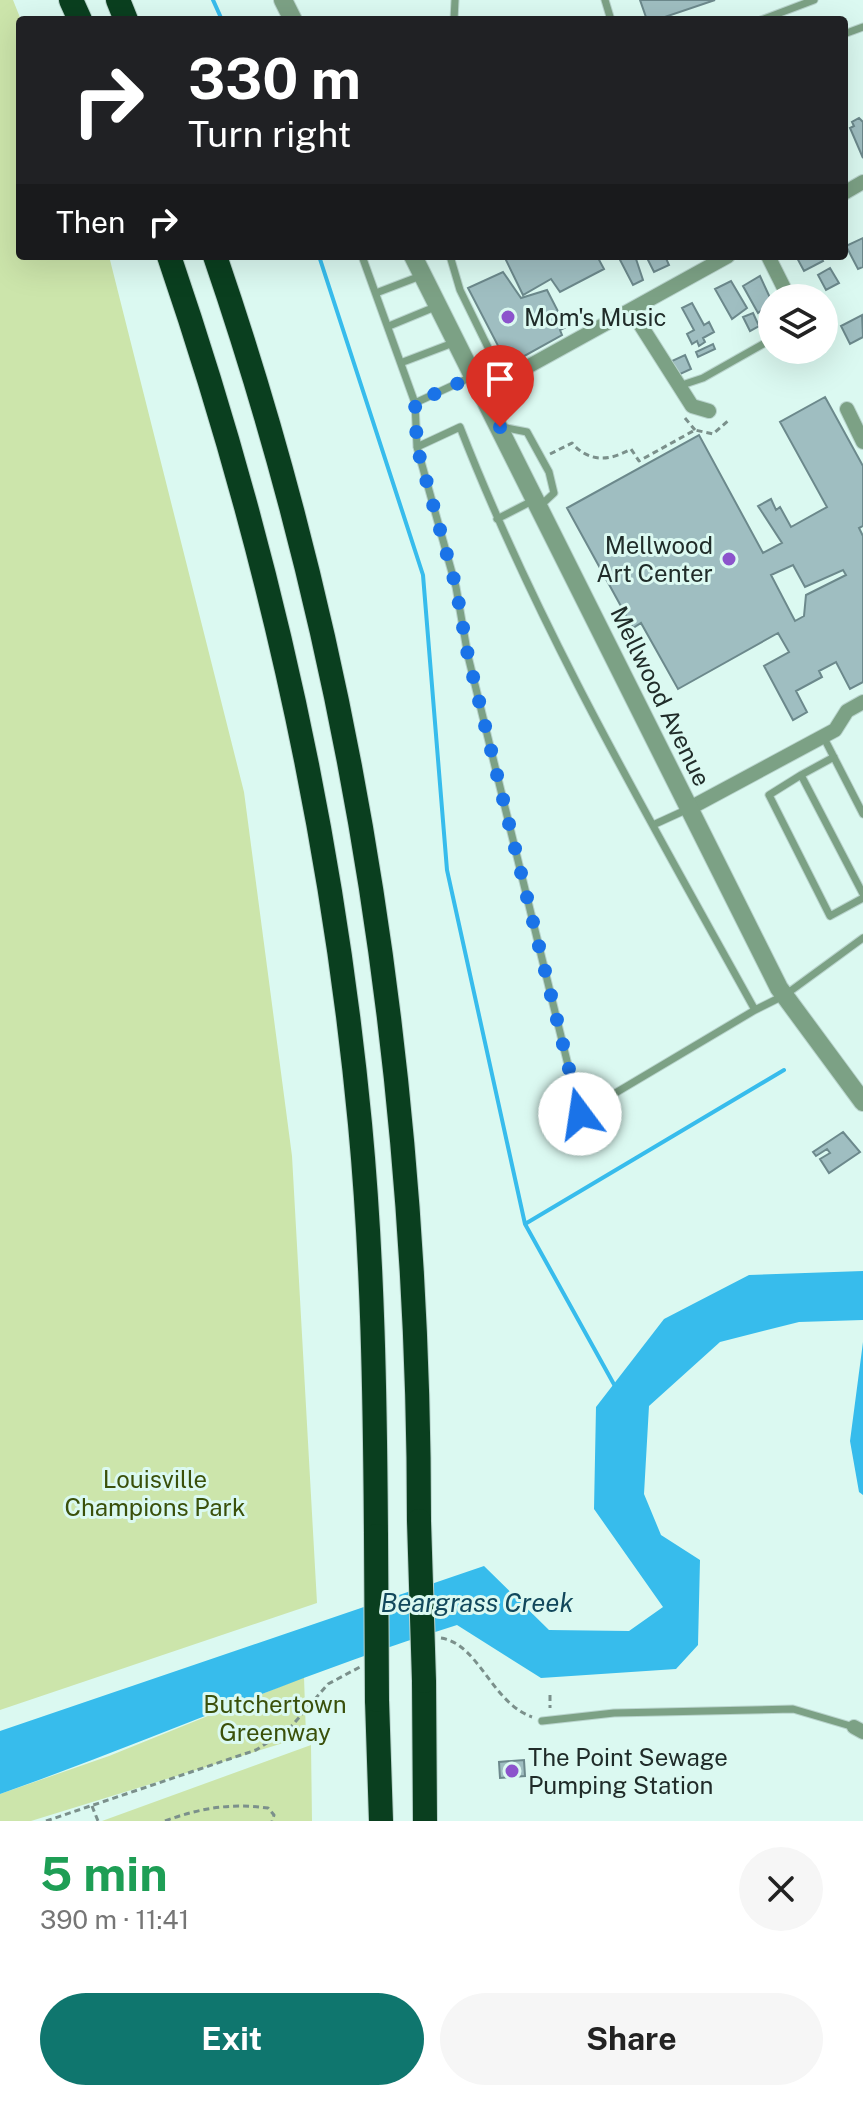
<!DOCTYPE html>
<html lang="en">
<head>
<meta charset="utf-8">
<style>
  body { margin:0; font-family:"Public Sans",sans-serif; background:#f6f6f6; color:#222; height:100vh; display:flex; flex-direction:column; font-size:30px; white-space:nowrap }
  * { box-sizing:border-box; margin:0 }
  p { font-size:26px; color:#767676 }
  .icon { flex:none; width:44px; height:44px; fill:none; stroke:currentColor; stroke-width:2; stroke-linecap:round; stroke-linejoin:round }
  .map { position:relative; height:1821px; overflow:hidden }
  .panel { display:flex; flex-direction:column; background:#fff; flex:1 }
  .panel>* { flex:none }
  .hud { position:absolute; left:16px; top:16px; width:832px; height:244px; border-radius:8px; box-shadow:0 8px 32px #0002; background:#202124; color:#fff; overflow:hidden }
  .buttons { position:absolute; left:758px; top:284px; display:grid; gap:16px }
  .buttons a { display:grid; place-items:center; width:80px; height:80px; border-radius:50%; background:#fff; box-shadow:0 8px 32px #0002; font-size:40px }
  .pin { position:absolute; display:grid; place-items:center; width:68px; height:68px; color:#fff; margin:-82px -34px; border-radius:50% 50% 50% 0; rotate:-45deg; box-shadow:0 0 8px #0007 }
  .pin .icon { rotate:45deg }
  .me { position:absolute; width:88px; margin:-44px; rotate:346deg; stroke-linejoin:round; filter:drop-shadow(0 0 6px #0008) }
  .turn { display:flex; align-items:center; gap:28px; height:168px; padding:0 40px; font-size:36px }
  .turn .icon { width:104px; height:104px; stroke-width:2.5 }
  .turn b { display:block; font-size:56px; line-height:68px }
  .then { display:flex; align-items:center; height:76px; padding:0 40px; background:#0003; gap:16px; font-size:30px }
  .round { display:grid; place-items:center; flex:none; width:84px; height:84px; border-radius:42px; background:#f6f6f6 }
  .headline { display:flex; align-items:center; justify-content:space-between; height:136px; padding:0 40px }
  h1 { font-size:48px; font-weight:700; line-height:60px; color:#1e9e55 }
  .primary-button { display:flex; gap:16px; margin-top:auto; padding:16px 40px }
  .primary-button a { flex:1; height:92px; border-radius:48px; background:#0f766e; color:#fff; font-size:32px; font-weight:700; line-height:92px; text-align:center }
  .primary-button a+a { background:#f6f6f6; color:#222 }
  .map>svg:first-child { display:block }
  .green { fill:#cce5ab }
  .water { fill:#37bcec }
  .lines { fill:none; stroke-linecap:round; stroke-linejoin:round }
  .stream { stroke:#37bcec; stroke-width:4 }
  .building { fill:#9fbec1; stroke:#6c898c; stroke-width:2; fill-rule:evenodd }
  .service-casing { stroke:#b9d4cd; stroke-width:9 }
  .minor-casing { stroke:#b9d4cd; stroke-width:16 }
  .tertiary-casing { stroke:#b9d4cd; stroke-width:20 }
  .motorway-casing { stroke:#b9d4cd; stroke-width:26 }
  .path { stroke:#7b908b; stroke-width:3; stroke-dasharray:6 4; stroke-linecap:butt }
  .service { stroke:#7ca185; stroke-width:7 }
  .minor { stroke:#7ca185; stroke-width:14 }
  .tertiary { stroke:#7ca185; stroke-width:18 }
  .motorway { stroke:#0a3f1f; stroke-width:24 }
  .motorway-bridge-casing { stroke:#b9d4cd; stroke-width:26; stroke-linecap:butt }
  .motorway-bridge { stroke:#0a3f1f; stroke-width:24 }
  .route { stroke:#1a73e8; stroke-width:14; stroke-dasharray:0 25.2 }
  .poi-dot { fill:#8c54cc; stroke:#dbf9f1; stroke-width:3 }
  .labels { text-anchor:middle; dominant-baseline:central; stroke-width:6; stroke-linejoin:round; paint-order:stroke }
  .poi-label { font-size:24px; fill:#202c29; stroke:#dbf9f1; text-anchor:start }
  .street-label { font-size:24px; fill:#202c29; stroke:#dbf9f1 }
  .park-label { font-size:24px; fill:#3a500a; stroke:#dbf9f1 }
  .water-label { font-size:26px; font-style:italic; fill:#12485c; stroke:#dbf9f1 }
</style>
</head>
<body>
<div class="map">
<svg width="863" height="1821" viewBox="0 0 863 1821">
  <rect width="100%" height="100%" fill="#dbf9f1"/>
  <path class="green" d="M0,0H13L21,20L20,256H109L244,792L292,1156L317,1603L0,1710Z
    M304,1677L306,1736L31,1821H0V1794L109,1756Z
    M311,1745L312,1821H102Z"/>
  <path class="water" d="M863,1271V1320L799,1322L720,1342L649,1406L644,1494L661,1535L700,1560L698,1645L676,1669L541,1678L457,1625C302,1673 153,1740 0,1794V1731L484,1566L549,1630L629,1631L663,1607L594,1509L596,1407L664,1319L749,1275Z
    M863,1342V1495L859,1492L850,1441Z"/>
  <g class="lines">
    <path class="stream" d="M213,0L222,20
      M319,256L423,575L447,870L525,1224L616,1388
      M525,1224L784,1070"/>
  </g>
  <path class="building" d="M640,0H715L656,20H647Z
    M859,118L863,122V158L850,128L854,126L852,122Z
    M863,238V267L858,269L846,246Z
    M504,256H597L604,269L560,292L551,279L523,295Z
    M618,256H635L643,280L633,285Z
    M646,256H665L669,265L654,272Z
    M796,256H820L823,261L804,271Z
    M830,268L839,283L826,290L818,275Z
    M503,272L521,298L547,290L566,327L560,330L562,335L508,365L468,288Z
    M760,276L772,302L758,313L743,286Z
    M731,281L747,308L732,319L715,289Z
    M692,303L704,325L709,322L714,332L703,338L705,342L699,346L697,341L692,344L687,334L694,330L682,308Z
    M753,313L759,326L750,331L743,317Z
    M862,315L863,337L850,344L841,326Z
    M713,344L715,349L698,357L696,352Z
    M685,355L691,369L678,375L672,361Z
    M825,397L863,466V526L859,528L863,536V682L850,689L836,662L819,671L822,677L796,691L807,712L793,720L764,666L789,652L778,633L678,689L641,623L633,628L567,508L699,435L763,553L782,543L758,506L771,499L776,510L780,507L791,527L827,507L780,422ZM793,565L805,587L843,570L846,575L806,595L804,616L795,621L771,575Z
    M843,1132L860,1152L829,1173L820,1159L830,1153L827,1149L816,1156L813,1152Z
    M524,1760L525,1776L500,1778L499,1762Z"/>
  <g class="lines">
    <g class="service-casing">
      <path id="service" d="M605,0L611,20
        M454,20L455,0
        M761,20L814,0
        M844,34L863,27
        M362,256L415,403L417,447L456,587L468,656L580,1114L755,1010
        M450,256L460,290L504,380
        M376,293L423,275
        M389,326L435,307
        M403,362L453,343
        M679,386L703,378L772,339
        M415,403L471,377
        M502,427L527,432L549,472L554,493L540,506
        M417,447L460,427C539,630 650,820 755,1010L785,995L863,938
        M497,519L534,500
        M823,736L863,814
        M834,757L801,775L863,894
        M801,775L769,795L830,916L863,898
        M653,825L688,809
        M542,1721L614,1713L793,1709L854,1727"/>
    </g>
    <g class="minor-casing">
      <path id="minor" d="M844,193L863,182
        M768,256L789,298
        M631,310L692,406L709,411
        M482,392L728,256
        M847,409L863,442
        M690,808L835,730L847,711L863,702
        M854,1727L863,1732"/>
    </g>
    <g class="tertiary-casing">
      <path id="tertiary" d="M283,0L293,20
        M413,256L779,988L863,1102"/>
    </g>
    <g class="motorway-casing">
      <path id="motorway" d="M71,0L80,20
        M118,0L126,20
        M169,256C265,537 332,829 360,1124C373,1261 375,1399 376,1536
        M215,256C355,664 419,1091 419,1521
        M424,1681L425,1821
        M377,1700L381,1821"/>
    </g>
    <path class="path" d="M685,418L695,430
      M550,454L572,443C589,463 610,461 631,449L639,461L695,430L713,434L730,419
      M441,1638C479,1644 491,1702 532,1717
      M550,1695V1708
      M92,1806L98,1821
      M46,1821L256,1750L290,1728L328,1684L360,1667
      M165,1821C200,1808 230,1803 268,1808L274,1815L272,1821"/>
    <use href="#service" class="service"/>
    <use href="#minor" class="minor"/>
    <use href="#tertiary" class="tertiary"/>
    <use href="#motorway" class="motorway"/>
    <g class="motorway-bridge-casing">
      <path id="motorway-bridge" d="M419,1521L424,1681
        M376,1536L377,1700"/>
    </g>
    <use href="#motorway-bridge" class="motorway-bridge"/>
  </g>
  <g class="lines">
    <path class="route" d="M500,427L474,376L415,403L417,447L456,587L468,656L580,1114"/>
  </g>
  <g class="poi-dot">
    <circle cx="508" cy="317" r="8"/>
    <circle cx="729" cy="559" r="8"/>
    <circle cx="512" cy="1771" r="8"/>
  </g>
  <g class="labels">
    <g class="poi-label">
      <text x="524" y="317">Mom's Music</text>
      <text x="713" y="545" text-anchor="end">Mellwood<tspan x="713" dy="28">Art Center</tspan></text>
      <text x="528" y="1757">The Point Sewage<tspan x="528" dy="28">Pumping Station</tspan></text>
    </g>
    <g class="street-label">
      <text transform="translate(661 696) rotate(64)">Mellwood Avenue</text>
    </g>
    <g class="park-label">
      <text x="155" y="1479">Louisville<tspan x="155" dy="28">Champions Park</tspan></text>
      <text x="275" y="1704">Butchertown<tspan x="275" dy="28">Greenway</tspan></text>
    </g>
    <g class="water-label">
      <text x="477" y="1602">Beargrass Creek</text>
    </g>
  </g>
</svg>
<div class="buttons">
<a><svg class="icon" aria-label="layers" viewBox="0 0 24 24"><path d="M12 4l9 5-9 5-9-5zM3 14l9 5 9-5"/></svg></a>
</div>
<div class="pin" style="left:500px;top:427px;background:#d93025"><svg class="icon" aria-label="arrive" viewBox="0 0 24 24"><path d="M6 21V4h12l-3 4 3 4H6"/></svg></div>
<svg class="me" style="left:580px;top:1114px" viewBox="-20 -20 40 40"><circle r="19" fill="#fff"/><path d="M0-13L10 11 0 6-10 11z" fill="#1a73e8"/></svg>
<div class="hud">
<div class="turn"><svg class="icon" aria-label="right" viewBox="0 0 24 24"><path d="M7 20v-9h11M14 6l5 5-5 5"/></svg><div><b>330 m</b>Turn right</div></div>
<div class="then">Then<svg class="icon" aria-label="right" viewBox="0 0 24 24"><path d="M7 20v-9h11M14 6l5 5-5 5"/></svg></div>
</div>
</div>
<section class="panel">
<div class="headline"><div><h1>5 min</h1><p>390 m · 11:41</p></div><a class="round"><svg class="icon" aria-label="close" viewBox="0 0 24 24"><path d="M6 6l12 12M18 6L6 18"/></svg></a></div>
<div class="primary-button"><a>Exit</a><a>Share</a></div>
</section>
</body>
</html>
